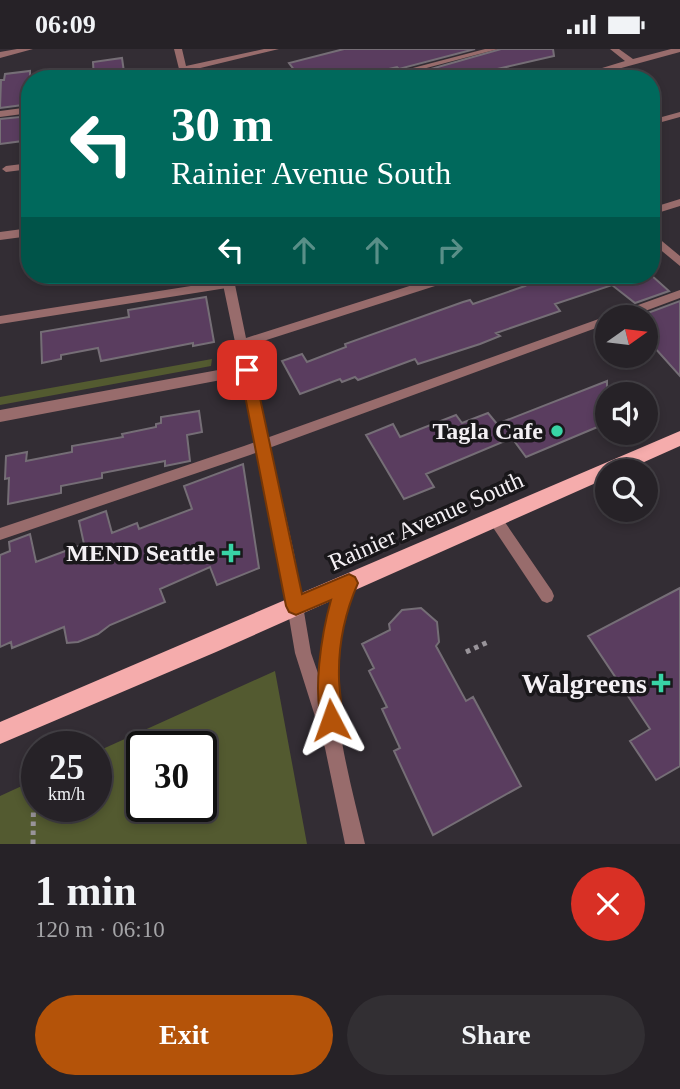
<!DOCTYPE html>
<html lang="en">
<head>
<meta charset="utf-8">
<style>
  body { margin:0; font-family:Georgia,serif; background:#322f33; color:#f1f3f6; height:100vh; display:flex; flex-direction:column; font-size:26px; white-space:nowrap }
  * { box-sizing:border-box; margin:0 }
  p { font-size:23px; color:#a4a4a7 }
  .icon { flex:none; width:38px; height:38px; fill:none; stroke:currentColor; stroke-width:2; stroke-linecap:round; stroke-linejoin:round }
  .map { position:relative; height:795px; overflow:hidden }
  .details { display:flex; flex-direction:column; background:#262227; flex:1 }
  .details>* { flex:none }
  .hud { position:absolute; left:21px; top:21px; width:639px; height:214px; border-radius:28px; box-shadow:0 4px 10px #0003,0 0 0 2px #423f44; background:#00695c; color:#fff; overflow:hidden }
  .needle { width:46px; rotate:76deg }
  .controls { position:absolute; left:595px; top:256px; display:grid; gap:14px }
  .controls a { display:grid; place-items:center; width:63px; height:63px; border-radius:50%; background:#262227; box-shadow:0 4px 10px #0003,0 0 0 2px #423f44; font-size:35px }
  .speed { position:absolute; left:21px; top:682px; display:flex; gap:14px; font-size:35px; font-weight:700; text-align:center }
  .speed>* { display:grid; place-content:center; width:91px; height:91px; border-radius:50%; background:#262227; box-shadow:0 4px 10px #0003,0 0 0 2px #423f44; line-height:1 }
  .speed small { font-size:18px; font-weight:400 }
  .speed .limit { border:4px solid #111; border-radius:10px; background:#fff; color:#111 }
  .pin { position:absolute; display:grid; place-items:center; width:60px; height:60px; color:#fff; margin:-30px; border-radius:14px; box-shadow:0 4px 10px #0006 }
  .me { position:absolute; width:77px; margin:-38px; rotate:356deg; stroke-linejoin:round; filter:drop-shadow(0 0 5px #0008) }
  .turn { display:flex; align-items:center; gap:24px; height:147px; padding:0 35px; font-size:32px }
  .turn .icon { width:91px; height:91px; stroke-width:2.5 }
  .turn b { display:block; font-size:49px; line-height:60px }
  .lanes { display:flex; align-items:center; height:66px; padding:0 35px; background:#0003; justify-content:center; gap:35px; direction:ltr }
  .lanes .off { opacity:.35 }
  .round { display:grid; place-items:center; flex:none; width:74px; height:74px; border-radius:37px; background:#322f33 }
  .head { display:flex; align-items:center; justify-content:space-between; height:119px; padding:0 35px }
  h1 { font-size:42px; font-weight:700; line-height:52px }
  .action { display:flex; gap:14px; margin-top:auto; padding:14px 35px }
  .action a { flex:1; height:80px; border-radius:42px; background:#b45309; color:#fff; font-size:28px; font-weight:700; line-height:80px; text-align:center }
  .action a+a { background:#322f33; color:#f1f3f6 }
  .status { display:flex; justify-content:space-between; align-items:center; height:49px; padding:0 35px; background:#262227; direction:ltr }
  .status svg { height:19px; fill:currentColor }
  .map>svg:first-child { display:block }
  .green { fill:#535a30; fill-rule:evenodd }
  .building { fill:#5a3d5f; stroke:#756e76; stroke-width:2 }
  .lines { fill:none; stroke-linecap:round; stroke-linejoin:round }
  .path { stroke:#99949a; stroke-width:5; stroke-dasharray:4.5 4.5; stroke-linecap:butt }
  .service { fill:#986c6c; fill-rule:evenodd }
  .minor { fill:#986c6c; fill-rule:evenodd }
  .primary { fill:#f5acac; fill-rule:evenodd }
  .route { fill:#b45309; stroke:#753606; stroke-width:2 }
  .poi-dot { fill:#38d4a6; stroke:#19171a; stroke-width:2.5 }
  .labels { text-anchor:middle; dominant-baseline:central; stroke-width:7; stroke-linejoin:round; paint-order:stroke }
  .poi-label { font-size:24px; font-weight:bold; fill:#f4f0f4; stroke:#19171a; text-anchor:end }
  .street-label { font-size:24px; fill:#f4f0f4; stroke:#19171a }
  .near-poi-label { font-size:28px; font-weight:bold; fill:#f4f0f4; stroke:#19171a; text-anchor:end }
</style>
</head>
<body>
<div class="status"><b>06:09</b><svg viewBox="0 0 49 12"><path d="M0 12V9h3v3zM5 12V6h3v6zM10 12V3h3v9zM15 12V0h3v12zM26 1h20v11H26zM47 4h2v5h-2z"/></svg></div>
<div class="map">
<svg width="680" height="795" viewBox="0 0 680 795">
  <rect width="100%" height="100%" fill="#332d34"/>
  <path class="green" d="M212,310L211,317L0,356V348Z
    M275,622L307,795H0V747L37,730V758H96V703ZM142,698H201V758H142Z"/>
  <path class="building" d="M344,0H475L399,20L397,18L358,27L353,22L319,30H301L289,14Z
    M501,0H553L554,7L454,30H408L406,27Z
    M122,9L125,30H94L93,13Z
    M30,22V55L0,59L1,31H4L5,25Z
    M30,67V91L0,95V70Z
    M535,226H651L669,242L635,254L612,236L555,255L560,262L496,284L500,287L480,295L418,315L415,310L358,331L355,328L342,333L340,330L300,345L282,312L302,305L307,313L346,298L345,295L463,253L470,251L473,255L525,237L520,231Z
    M206,248L214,293L193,297V294L101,312L98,299L61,306V310L42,314L41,283L129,268L128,261Z
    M680,252V327L646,289L645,265Z
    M607,332V374L526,408L512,389L426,425L434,438L404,450L366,386L393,375L400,388L456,366L462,374L488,364L497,375Z
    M199,362L202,383L187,386L190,412L165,417V412L102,424V429L61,437V444L8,455L9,429L5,430L6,407L27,403L26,412L72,403V397L123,388L122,385L156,378V375L161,374V368Z
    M243,415L259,519L217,536L210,518L160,540L165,553L110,576L98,585L78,593L67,594L64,578L12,599L11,593L0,598V506L10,502L9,493L30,485L36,513L84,495L79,472L106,462L112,484L137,474L139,480L192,460L184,437Z
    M680,539V717L656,731L630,692L650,680L588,587Z
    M421,559L437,573L439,593L436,597L466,652L473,648L521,737L433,786L394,702L400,699L382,660L387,658L369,622L374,619L362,595L390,581L389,575L402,561Z"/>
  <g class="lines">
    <path class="path" d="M466,603L488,593
      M33,795L34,717"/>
    <path class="service" d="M485,0H498L385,30H371Z
      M680,63V68L651,76V71Z
      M30,114V120L6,123L2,120L6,117Z
      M229,231L233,232V238L0,275V267Z
      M680,241V249L629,268H612L613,265Z
      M607,267L609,268H607V275L250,406L0,491V479L244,397Z
      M495,464L500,466L552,542L554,547L552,552L547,554L542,552L490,474L488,470L490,466Z"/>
    <path class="minor" d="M17,0H33L0,9V3Z
      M174,0H182L186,17L264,0H279L188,22V30L181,28Z
      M610,0H619L633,10L671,0H680V3L581,30H566L625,12Z
      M30,58V64L0,68V62Z
      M680,150V157L651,166V159Z
      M30,179V187L0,191V183Z
      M651,183L680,207V217L651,193Z
      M221,226H233L246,289L444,226H462L460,229L248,297L294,504L311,604L319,627C322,591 329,561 343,529L349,526L355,529L357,534C353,544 348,554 345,564C322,639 348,722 365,795H345L325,699L295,604L278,504L242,327L0,373V361L240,317Z"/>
    <path class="primary" d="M680,382V397L624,422H607V429L216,603L0,695V673Z"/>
  </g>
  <path class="route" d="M247,315L254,321L302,545L349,525L355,528L358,534C344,566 338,595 339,629C339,645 345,663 338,678L331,681L324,678C311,647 322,583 331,551L296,566L289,563L286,557L240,321Z"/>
  <g class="poi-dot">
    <circle cx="557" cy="382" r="7"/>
    <path d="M227.5 493.5h7v7h7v7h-7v7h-7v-7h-7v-7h7z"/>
    <path d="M657.5 623.5h7v7h7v7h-7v7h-7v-7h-7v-7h7z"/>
  </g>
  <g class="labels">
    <g class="poi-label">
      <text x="543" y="382">Tagla Cafe</text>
      <text x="215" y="504">MEND Seattle</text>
    </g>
    <g class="street-label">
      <text transform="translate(426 472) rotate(-24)">Rainier Avenue South</text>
    </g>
    <g class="near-poi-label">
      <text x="647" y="634">Walgreens</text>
    </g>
  </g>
</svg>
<div class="controls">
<a><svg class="needle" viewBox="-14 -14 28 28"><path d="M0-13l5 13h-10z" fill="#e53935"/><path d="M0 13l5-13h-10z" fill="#a4a4a7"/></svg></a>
<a><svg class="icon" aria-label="sound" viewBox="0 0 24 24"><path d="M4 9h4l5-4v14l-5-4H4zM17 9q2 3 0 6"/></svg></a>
<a><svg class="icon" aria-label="search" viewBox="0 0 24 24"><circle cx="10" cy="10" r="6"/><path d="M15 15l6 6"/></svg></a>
</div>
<div class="speed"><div>25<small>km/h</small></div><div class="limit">30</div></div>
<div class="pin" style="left:247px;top:321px;background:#d93025"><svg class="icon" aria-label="arrive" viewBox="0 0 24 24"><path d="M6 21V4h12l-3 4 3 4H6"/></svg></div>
<svg class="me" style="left:331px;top:671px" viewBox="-20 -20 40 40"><path d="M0-17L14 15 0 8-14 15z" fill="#b45309" stroke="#fff" stroke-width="4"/></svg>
<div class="hud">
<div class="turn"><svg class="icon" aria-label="left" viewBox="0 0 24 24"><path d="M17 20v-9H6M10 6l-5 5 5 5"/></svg><div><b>30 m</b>Rainier Avenue South</div></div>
<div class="lanes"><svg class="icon" aria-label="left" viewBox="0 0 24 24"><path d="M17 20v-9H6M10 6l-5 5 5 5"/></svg><svg class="icon off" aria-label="ahead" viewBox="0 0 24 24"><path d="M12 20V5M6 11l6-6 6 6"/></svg><svg class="icon off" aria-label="ahead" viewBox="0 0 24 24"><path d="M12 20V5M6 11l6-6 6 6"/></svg><svg class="icon off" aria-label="right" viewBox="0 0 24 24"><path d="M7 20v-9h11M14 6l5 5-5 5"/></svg></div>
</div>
</div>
<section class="details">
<div class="head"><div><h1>1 min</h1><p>120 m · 06:10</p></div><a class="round" style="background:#d93025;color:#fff"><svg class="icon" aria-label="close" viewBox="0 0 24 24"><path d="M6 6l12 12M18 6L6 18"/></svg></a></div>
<div class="action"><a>Exit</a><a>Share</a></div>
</section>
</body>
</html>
